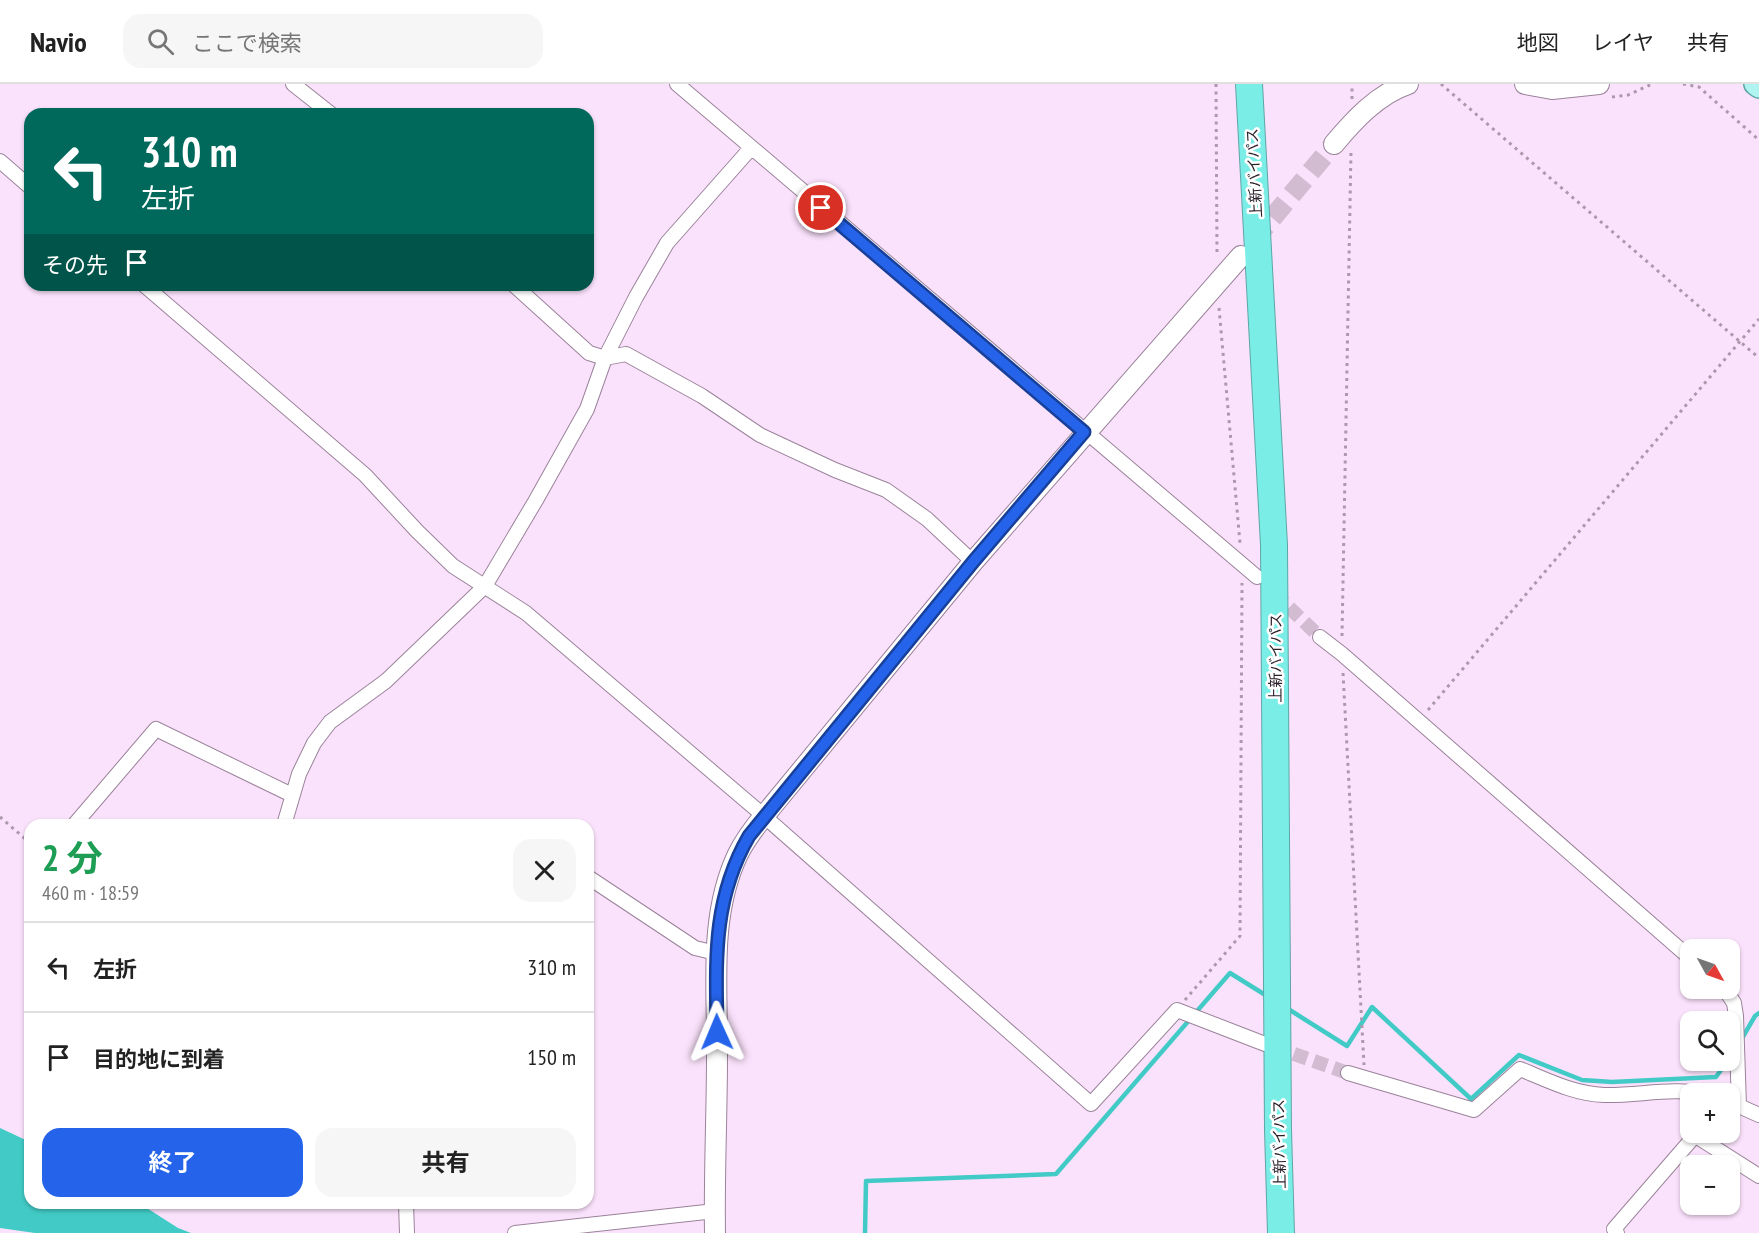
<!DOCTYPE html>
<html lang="ja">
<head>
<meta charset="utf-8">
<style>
  body { margin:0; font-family:"PT Sans Narrow","Noto Sans JP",sans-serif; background:#f6f6f6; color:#222; height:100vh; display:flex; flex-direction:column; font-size:22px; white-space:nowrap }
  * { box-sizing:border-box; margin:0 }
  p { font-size:20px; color:#767676 }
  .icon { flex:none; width:33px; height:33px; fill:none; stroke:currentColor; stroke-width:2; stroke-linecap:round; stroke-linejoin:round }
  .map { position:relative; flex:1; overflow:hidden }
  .details { position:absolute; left:24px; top:735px; width:570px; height:390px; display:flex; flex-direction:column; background:#fff; border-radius:18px; box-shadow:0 2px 4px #0004 }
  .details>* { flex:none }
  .guide { position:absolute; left:24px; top:24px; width:570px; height:183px; border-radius:18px; box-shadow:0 2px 4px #0004; background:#00695c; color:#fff; overflow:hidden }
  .needle { width:39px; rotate:130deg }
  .buttons { position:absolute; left:1680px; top:855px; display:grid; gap:12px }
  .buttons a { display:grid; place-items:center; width:60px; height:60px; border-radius:12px; background:#fff; box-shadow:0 2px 4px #0004; font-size:30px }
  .pin { position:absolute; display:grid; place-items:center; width:51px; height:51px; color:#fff; margin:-26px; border:3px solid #fff; border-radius:50%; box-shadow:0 2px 6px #0007 }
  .me { position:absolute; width:66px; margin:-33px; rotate:359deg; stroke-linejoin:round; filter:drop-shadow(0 0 4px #0008) }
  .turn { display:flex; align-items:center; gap:21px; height:126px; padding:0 18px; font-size:27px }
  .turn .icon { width:78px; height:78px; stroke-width:2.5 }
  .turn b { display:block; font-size:42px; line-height:51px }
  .then { display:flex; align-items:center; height:57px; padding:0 18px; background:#0003; gap:12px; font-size:22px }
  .round { display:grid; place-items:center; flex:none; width:63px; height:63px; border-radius:18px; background:#f6f6f6 }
  .head { display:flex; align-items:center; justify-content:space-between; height:102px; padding:0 18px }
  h1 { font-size:36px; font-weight:700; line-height:45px; color:#1e9e55 }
  .button { display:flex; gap:12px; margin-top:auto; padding:12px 18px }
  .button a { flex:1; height:69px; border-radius:18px; background:#2563eb; color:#fff; font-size:24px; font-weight:700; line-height:69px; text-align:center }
  .button a+a { background:#f6f6f6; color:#222 }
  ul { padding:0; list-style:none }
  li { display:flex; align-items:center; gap:18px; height:90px; padding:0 18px; border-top:2px solid #e0e0e0 }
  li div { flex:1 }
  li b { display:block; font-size:22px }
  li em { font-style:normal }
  header { display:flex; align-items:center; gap:36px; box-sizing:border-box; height:84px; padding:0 30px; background:#fff; border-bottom:2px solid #e0e0e0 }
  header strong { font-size:28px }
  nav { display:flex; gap:33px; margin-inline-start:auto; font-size:21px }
  .search { width:420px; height:54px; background:#f6f6f6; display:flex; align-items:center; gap:15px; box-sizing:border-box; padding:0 21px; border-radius:18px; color:#767676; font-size:22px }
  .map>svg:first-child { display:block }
  .water { fill:#42cbc6 }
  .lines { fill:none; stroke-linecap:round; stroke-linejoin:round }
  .stream { stroke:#42cbc6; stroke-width:4.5 }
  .street-tunnel { stroke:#d2bcd2; stroke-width:14; stroke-dasharray:14 7; stroke-linecap:butt }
  .secondary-tunnel { stroke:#d2bcd2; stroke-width:20; stroke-dasharray:20 10; stroke-linecap:butt }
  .street-casing { stroke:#9a839a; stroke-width:16 }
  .secondary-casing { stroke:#9a839a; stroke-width:22 }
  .primary-casing { stroke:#5fa6a6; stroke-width:24 }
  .highway-casing { stroke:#5fa6a6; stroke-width:28 }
  .path { stroke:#ac98ac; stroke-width:3; stroke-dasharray:3 4.5; stroke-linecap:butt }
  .street { stroke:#fff; stroke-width:14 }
  .secondary { stroke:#fff; stroke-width:20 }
  .primary { stroke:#aff4f1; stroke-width:21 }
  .highway { stroke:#7aede7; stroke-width:26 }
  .route-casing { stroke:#184099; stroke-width:15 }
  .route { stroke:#2563eb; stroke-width:10 }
  .labels { text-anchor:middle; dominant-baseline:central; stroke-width:5; stroke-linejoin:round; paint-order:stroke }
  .street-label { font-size:15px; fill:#2c222c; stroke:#fff }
</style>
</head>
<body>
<header>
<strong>Navio</strong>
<div class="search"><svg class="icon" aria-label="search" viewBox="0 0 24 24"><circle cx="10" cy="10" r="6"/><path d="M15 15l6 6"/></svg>ここで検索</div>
<nav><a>地図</a><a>レイヤ</a><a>共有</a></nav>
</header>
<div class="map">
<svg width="1759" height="1149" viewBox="0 0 1759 1149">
  <rect width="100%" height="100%" fill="#fbe2fc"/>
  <path class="water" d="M0,1044L30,1058V1119H139L178,1144L191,1149H35L0,1144Z"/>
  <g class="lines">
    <path class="stream" d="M1285,923L1347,962L1372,923L1471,1015L1519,971L1582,996L1612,998L1716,993L1728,976
      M1741,956L1755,932L1759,929
      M865,1149L866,1097L1056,1090L1230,889L1267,912"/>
    <path class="street-tunnel" d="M1274,509L1320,553
      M1274,963L1348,989"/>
    <path class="secondary-tunnel" d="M1253,157L1334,60"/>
    <g class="street-casing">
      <path id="street" d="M293,0L331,30
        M677,0L1257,493
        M0,77L30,103
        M144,201L365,391L417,447L453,482L526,529L764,732L1091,1020L1177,926L1265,960
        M514,201L589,269L605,274L626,270L702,312L760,351L835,386L886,406L927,435L973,478
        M1320,553L1342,570L1690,874
        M74,741L156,645L292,711
        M284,741L299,690L314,659L330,638L386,597L485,502L536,416L587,325L605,274L636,213L667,159L751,64
        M588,793L695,864L716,869
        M1724,904L1734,919L1736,932L1739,1022
        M1348,989L1474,1026L1520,985C1547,996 1574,1010 1604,1011C1637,1012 1673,1003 1705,1010
        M1730,1018L1759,1031
        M1696,1052L1759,1092
        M406,1119L407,1149
        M515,1149L715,1127
        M1617,1149L1614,1145L1698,1048"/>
    </g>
    <g class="secondary-casing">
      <path id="secondary" d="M1525,0L1552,5L1599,0
        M1334,60C1354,36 1378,10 1408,0
        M715,1149C714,1090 717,1031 717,971C718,904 708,833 738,770C745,756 754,744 764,732L973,478L1241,172"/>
    </g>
    <g class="primary-casing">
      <path id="primary" d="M1755,0L1759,3"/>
    </g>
    <g class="highway-casing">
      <path id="highway" d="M1249,0L1274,461L1278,1046L1281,1149"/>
    </g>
    <path class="path" d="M1216,0L1217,172
      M1441,0L1759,274
      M1683,0L1699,3L1759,56
      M1612,13L1628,11L1652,0
      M1352,15V0
      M1219,224L1240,459
      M1342,552L1351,67
      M1343,589L1364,981
      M1428,626L1759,235
      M0,733L30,759
      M1185,916L1240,852L1242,499"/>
    <use href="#street" class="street"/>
    <use href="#secondary" class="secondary"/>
    <use href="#primary" class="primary"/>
    <use href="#highway" class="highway"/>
  </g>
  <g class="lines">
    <g class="route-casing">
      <path id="route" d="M717,948C716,877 712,816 749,752L973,478L1084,348L821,124"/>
    </g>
    <use href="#route" class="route"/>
  </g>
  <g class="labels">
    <g class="street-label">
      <text transform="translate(1254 89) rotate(-93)">上新バイパス</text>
      <text transform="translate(1275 574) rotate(-90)">上新バイパス</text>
      <text transform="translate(1279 1060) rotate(-91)">上新バイパス</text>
    </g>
  </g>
</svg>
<div class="buttons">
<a><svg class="needle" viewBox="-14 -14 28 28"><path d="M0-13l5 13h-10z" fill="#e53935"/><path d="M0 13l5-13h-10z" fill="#767676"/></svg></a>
<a><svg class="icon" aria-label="search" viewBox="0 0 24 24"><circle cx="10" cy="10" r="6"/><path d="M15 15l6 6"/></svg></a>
<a>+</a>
<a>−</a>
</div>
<div class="pin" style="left:821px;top:124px;background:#d93025"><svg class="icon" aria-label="arrive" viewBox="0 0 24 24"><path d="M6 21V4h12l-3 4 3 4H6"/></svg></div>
<svg class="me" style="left:717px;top:948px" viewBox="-20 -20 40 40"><path d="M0-17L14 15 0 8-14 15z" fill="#2563eb" stroke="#fff" stroke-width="4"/></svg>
<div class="guide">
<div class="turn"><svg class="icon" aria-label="left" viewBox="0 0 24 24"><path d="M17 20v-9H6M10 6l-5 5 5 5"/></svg><div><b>310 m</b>左折</div></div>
<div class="then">その先<svg class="icon" aria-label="arrive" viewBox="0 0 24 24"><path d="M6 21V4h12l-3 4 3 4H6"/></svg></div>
</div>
<section class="details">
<div class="head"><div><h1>2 分</h1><p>460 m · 18:59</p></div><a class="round"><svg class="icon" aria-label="close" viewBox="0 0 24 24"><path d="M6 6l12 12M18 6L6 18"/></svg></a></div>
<ul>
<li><svg class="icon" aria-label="left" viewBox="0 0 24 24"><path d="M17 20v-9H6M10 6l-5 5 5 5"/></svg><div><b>左折</b></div><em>310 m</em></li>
<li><svg class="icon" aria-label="arrive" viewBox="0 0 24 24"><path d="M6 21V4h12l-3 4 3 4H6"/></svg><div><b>目的地に到着</b></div><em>150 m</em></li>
</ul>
<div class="button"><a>終了</a><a>共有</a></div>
</section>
</div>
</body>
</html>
